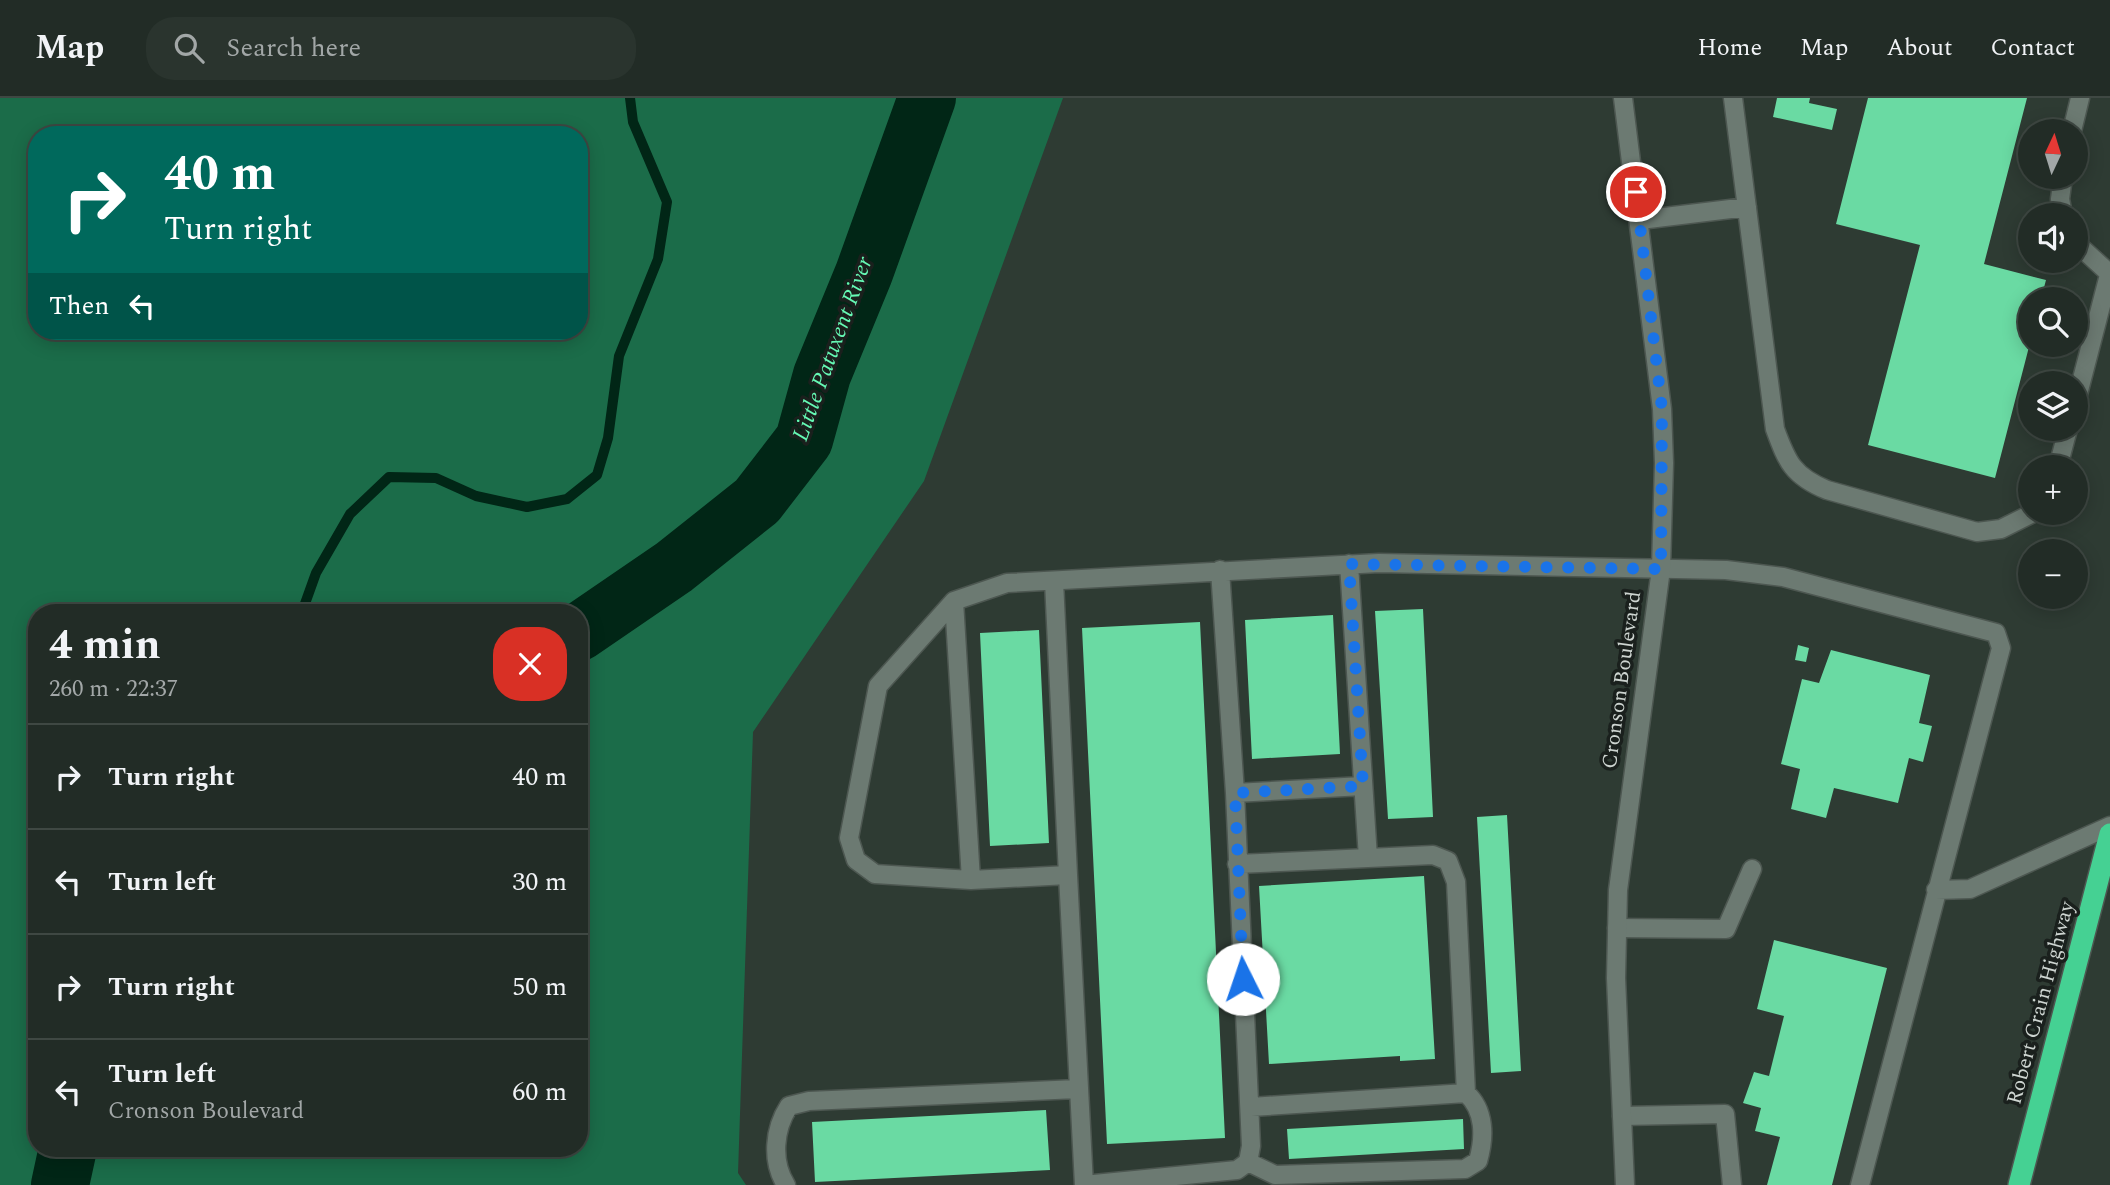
<!DOCTYPE html>
<html lang="en">
<head>
<meta charset="utf-8">
<style>
  body { margin:0; font-family:Spectral,serif; background:#2a342e; color:#f1f3f6; height:100vh; display:flex; flex-direction:column; font-size:26px; white-space:nowrap }
  * { box-sizing:border-box; margin:0 }
  p { font-size:23px; color:#a2a7a7 }
  .icon { flex:none; width:38px; height:38px; fill:none; stroke:currentColor; stroke-width:2; stroke-linecap:round; stroke-linejoin:round }
  .map { position:relative; flex:1; overflow:hidden }
  .side { position:absolute; left:28px; top:506px; width:560px; height:553px; display:flex; flex-direction:column; background:#222c26; border-radius:28px; box-shadow:0 4px 18px #0003,0 0 0 2px #3f4843 }
  .side>* { flex:none }
  .guide { position:absolute; left:28px; top:28px; width:560px; height:214px; border-radius:28px; box-shadow:0 4px 18px #0003,0 0 0 2px #3f4843; background:#00695c; color:#fff; overflow:hidden }
  .needle { width:46px; rotate:4deg }
  .controls { position:absolute; left:2018px; top:21px; display:grid; gap:14px }
  .controls a { display:grid; place-items:center; width:70px; height:70px; border-radius:50%; background:#222c26; box-shadow:0 4px 18px #0003,0 0 0 2px #3f4843; font-size:35px }
  .pin { position:absolute; display:grid; place-items:center; width:60px; height:60px; color:#fff; margin:-30px; border:4px solid #fff; border-radius:50%; box-shadow:0 2px 7px #0007 }
  .me { position:absolute; width:77px; margin:-38px; rotate:356deg; stroke-linejoin:round; filter:drop-shadow(0 0 5px #0008) }
  .turn { display:flex; align-items:center; gap:24px; height:147px; padding:0 21px; font-size:32px }
  .turn .icon { width:91px; height:91px; stroke-width:2.5 }
  .turn b { display:block; font-size:49px; line-height:60px }
  .then { display:flex; align-items:center; height:66px; padding:0 21px; background:#0003; gap:14px; font-size:26px }
  .round { display:grid; place-items:center; flex:none; width:74px; height:74px; border-radius:28px; background:#2a342e }
  .summary { display:flex; align-items:center; justify-content:space-between; height:119px; padding:0 21px }
  h1 { font-size:42px; font-weight:700; line-height:52px }
  ul { padding:0; list-style:none }
  li { display:flex; align-items:center; gap:21px; height:105px; padding:0 21px; border-top:2px solid #3f4843 }
  li div { flex:1 }
  li b { display:block; font-size:26px }
  li em { font-style:normal }
  header { display:flex; align-items:center; gap:42px; box-sizing:border-box; height:98px; padding:0 35px; background:#222c26; border-bottom:2px solid #3f4843 }
  header strong { font-size:33px }
  nav { display:flex; gap:38px; margin-inline-start:auto; font-size:24px }
  .search { width:490px; height:63px; background:#2a342e; display:flex; align-items:center; gap:18px; box-sizing:border-box; padding:0 24px; border-radius:28px; color:#a2a7a7; font-size:26px }
  .map>svg:first-child { display:block }
  .green { fill:#1b6c49; fill-rule:evenodd }
  .lines { fill:none; stroke-linecap:round; stroke-linejoin:round }
  .stream { stroke:#012616; stroke-width:10 }
  .river { stroke:#012616; stroke-width:58 }
  .building { fill:#6adaa3 }
  .lane-casing { stroke:#4d5751; stroke-width:21 }
  .street-casing { stroke:#4d5751; stroke-width:21 }
  .highway-casing { stroke:#4d5751; stroke-width:24 }
  .lane { stroke:#6c7a72; stroke-width:18 }
  .street { stroke:#6c7a72; stroke-width:18 }
  .highway { stroke:#45d193; stroke-width:21 }
  .route { stroke:#1a73e8; stroke-width:12; stroke-dasharray:0 21.6 }
  .labels { text-anchor:middle; dominant-baseline:central; stroke-width:7; stroke-linejoin:round; paint-order:stroke }
  .street-label { font-size:21px; fill:#cdd4d0; stroke:#1a201d }
  .water-label { font-size:23px; font-style:italic; fill:#65f8b4; stroke:#1a201d }
</style>
</head>
<body>
<header>
<strong>Map</strong>
<div class="search"><svg class="icon" aria-label="search" viewBox="0 0 24 24"><circle cx="10" cy="10" r="6"/><path d="M15 15l6 6"/></svg>Search here</div>
<nav><a>Home</a><a>Map</a><a>About</a><a>Contact</a></nav>
</header>
<div class="map">
<svg width="2110" height="1087" viewBox="0 0 2110 1087">
  <rect width="100%" height="100%" fill="#2e3b33"/>
  <path class="green" d="M0,0H1063L924,383L753,634L738,1075L746,1087H0ZM37,37H579V233H37ZM579,514V1050H37V514Z"/>
  <g class="lines">
    <path class="stream" d="M302,514L316,475L350,416L389,379L436,380L476,398L527,409L567,401L597,377L608,340L619,258L658,161L667,104L633,24L630,0"/>
    <path class="river" d="M579,534L674,469L757,403L804,342L822,277L864,175L927,0
      M60,1087L68,1050"/>
  </g>
  <path class="building" d="M1777,0H1810L1809,5L1837,11L1832,32L1773,19Z
    M1868,0H2027L1984,166L2046,182L2041,201H2030V245L1995,380L1868,347L1920,147L1836,126Z
    M1423,511L1433,719L1388,721L1375,513Z
    M1333,517L1340,656L1252,661L1245,522Z
    M1200,524L1225,1040L1107,1046L1082,530Z
    M1039,532L1049,745L990,748L980,535Z
    M1798,547L1809,550L1806,564L1795,562Z
    M1831,552L1930,577L1919,625L1932,628L1923,664L1909,660L1898,705L1834,690L1826,720L1791,711L1800,671L1781,666L1802,581L1819,585Z
    M1507,717L1521,973L1491,975L1477,719Z
    M1424,778L1435,961L1400,963V958L1269,966L1259,788Z
    M1774,842L1887,870L1832,1087H1767L1780,1039L1755,1033L1761,1010L1743,1005L1754,974L1769,978L1784,918L1757,911Z
    M1046,1012L1050,1072L815,1084L812,1024Z
    M1463,1021L1464,1051L1289,1061L1287,1031Z"/>
  <g class="lines">
    <g class="lane-casing">
      <path id="lane" d="M1733,0L1775,331C1787,364 1793,378 1827,392L1977,434L2001,431L2033,415
        M2072,33L2080,0
        M2063,117L2060,101L2063,79
        M1640,122L1747,109
        M2076,145L2109,175
        M2076,304L2110,173
        M2058,369L2068,331
        M1349,466L1368,760
        M1054,483L1068,777
        M954,503L971,782
        M1235,695L1363,688
        M1237,766L1433,757L1448,763L1456,784L1466,995L1251,1009
        M1936,792L1970,791L2110,728
        M1617,830L1726,831L1752,771
        M1622,1018L1725,1016L1732,1087
        M1248,1064L1275,1077L1465,1071L1478,1063C1485,1039 1485,1012 1466,995
        M786,1087C771,1063 774,1031 789,1008L809,1003L1077,991
        M1084,1087L1068,777L971,782L875,776L856,762L849,740L878,588L954,503L1007,485L1379,465L1726,472L1783,479L1996,535L2001,550L1860,1087
        M1084,1087L1237,1072L1248,1064L1251,1048L1235,695L1220,472"/>
    </g>
    <g class="street-casing">
      <path id="street" d="M1623,0L1662,311L1664,365L1661,471L1618,792L1616,880L1625,1087"/>
    </g>
    <g class="highway-casing">
      <path id="highway" d="M2019,1087L2110,736"/>
    </g>
    <use href="#lane" class="lane"/>
    <use href="#street" class="street"/>
    <use href="#highway" class="highway"/>
  </g>
  <g class="lines">
    <path class="route" d="M1243,881L1235,695L1363,688L1349,466L1661,471L1662,311L1636,94"/>
  </g>
  <g class="labels">
    <g class="street-label">
      <text transform="translate(1622 582) rotate(-82)">Cronson Boulevard</text>
      <text transform="translate(2041 905) rotate(-75)">Robert Crain Highway</text>
    </g>
    <g class="water-label">
      <text transform="translate(833 251) rotate(-70)">Little Patuxent River</text>
    </g>
  </g>
</svg>
<div class="controls">
<a><svg class="needle" viewBox="-14 -14 28 28"><path d="M0-13l5 13h-10z" fill="#e53935"/><path d="M0 13l5-13h-10z" fill="#a2a7a7"/></svg></a>
<a><svg class="icon" aria-label="sound" viewBox="0 0 24 24"><path d="M4 9h4l5-4v14l-5-4H4zM17 9q2 3 0 6"/></svg></a>
<a><svg class="icon" aria-label="search" viewBox="0 0 24 24"><circle cx="10" cy="10" r="6"/><path d="M15 15l6 6"/></svg></a>
<a><svg class="icon" aria-label="layers" viewBox="0 0 24 24"><path d="M12 4l9 5-9 5-9-5zM3 14l9 5 9-5"/></svg></a>
<a>+</a>
<a>−</a>
</div>
<div class="pin" style="left:1636px;top:94px;background:#d93025"><svg class="icon" aria-label="arrive" viewBox="0 0 24 24"><path d="M6 21V4h12l-3 4 3 4H6"/></svg></div>
<svg class="me" style="left:1243px;top:881px" viewBox="-20 -20 40 40"><circle r="19" fill="#fff"/><path d="M0-13L10 11 0 6-10 11z" fill="#1a73e8"/></svg>
<div class="guide">
<div class="turn"><svg class="icon" aria-label="right" viewBox="0 0 24 24"><path d="M7 20v-9h11M14 6l5 5-5 5"/></svg><div><b>40 m</b>Turn right</div></div>
<div class="then">Then<svg class="icon" aria-label="left" viewBox="0 0 24 24"><path d="M17 20v-9H6M10 6l-5 5 5 5"/></svg></div>
</div>
<section class="side">
<div class="summary"><div><h1>4 min</h1><p>260 m · 22:37</p></div><a class="round" style="background:#d93025;color:#fff"><svg class="icon" aria-label="close" viewBox="0 0 24 24"><path d="M6 6l12 12M18 6L6 18"/></svg></a></div>
<ul>
<li><svg class="icon" aria-label="right" viewBox="0 0 24 24"><path d="M7 20v-9h11M14 6l5 5-5 5"/></svg><div><b>Turn right</b></div><em>40 m</em></li>
<li><svg class="icon" aria-label="left" viewBox="0 0 24 24"><path d="M17 20v-9H6M10 6l-5 5 5 5"/></svg><div><b>Turn left</b></div><em>30 m</em></li>
<li><svg class="icon" aria-label="right" viewBox="0 0 24 24"><path d="M7 20v-9h11M14 6l5 5-5 5"/></svg><div><b>Turn right</b></div><em>50 m</em></li>
<li><svg class="icon" aria-label="left" viewBox="0 0 24 24"><path d="M17 20v-9H6M10 6l-5 5 5 5"/></svg><div><b>Turn left</b><p>Cronson Boulevard</p></div><em>60 m</em></li>
</ul>
</section>
</div>
</body>
</html>
